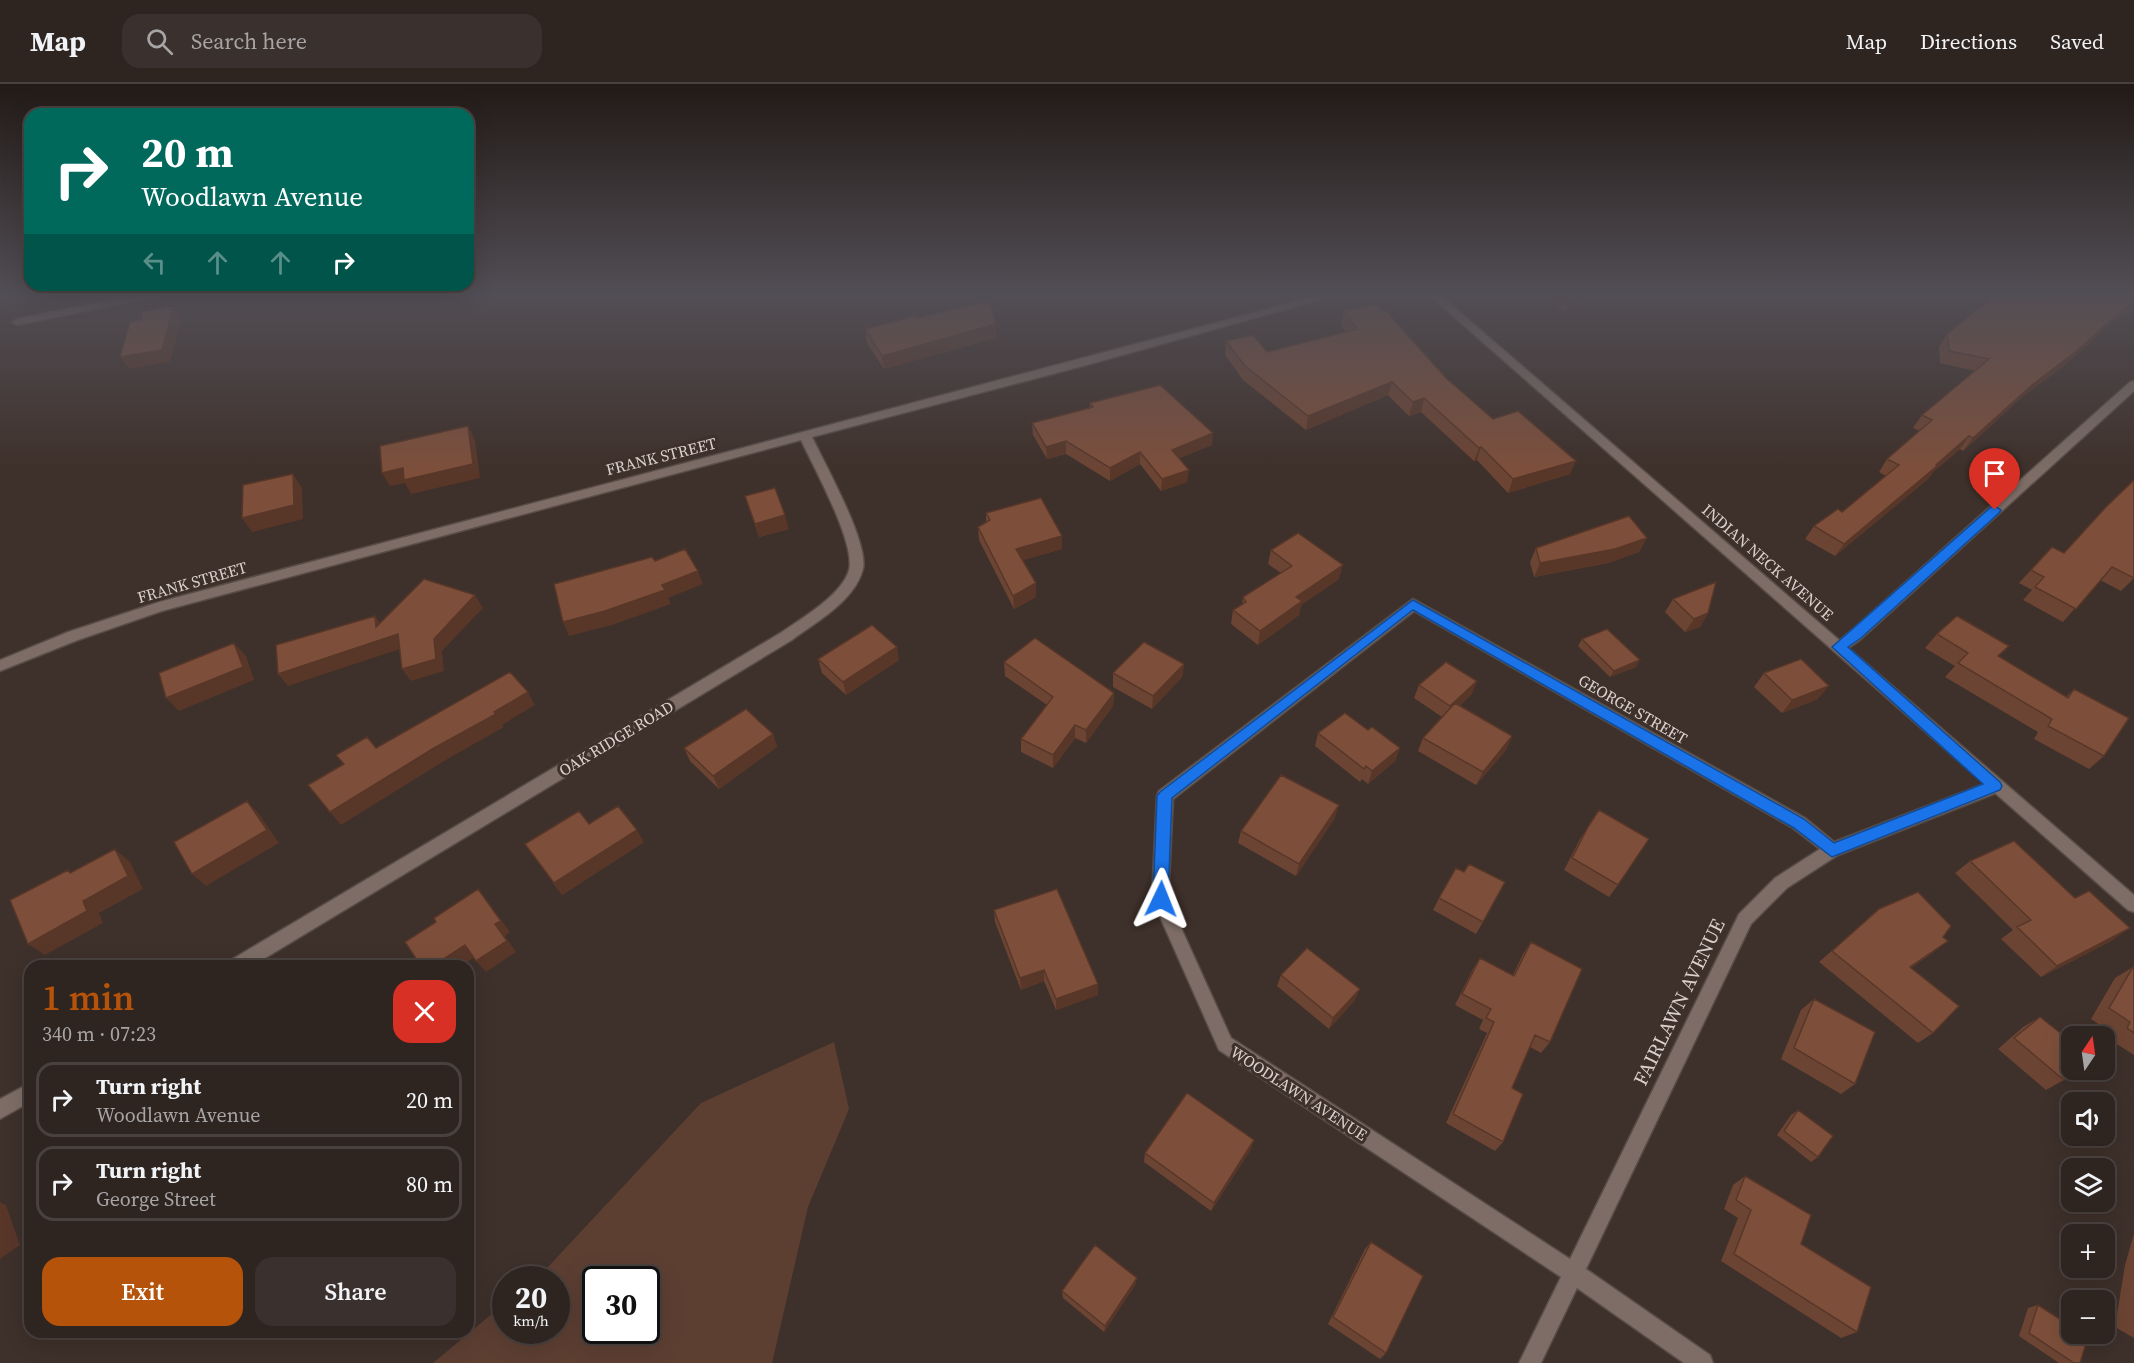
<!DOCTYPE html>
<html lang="en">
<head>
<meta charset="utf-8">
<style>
  body { margin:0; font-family:"Source Serif 4",serif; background:#3a302d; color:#f1f3f6; height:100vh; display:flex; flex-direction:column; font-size:22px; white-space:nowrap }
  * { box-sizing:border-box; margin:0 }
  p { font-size:20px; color:#a7a4a5 }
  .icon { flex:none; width:33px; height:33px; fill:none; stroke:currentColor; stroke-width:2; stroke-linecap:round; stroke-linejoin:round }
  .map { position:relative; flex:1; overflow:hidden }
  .drawer { position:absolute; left:24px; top:876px; width:450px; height:378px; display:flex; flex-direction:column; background:#2e2420; border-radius:18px; box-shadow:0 6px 24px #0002,0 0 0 2px #49413e }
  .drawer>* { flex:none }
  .banner { position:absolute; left:24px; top:24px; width:450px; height:183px; border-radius:18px; box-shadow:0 6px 24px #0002,0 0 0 2px #49413e; background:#00695c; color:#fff; overflow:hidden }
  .needle { width:39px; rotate:13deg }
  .fabs { position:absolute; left:2061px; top:942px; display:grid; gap:12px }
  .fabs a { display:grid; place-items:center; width:54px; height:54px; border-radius:12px; background:#2e2420; box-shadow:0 6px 24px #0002,0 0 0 2px #49413e; font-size:30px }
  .speed { position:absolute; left:492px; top:1182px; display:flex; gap:12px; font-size:30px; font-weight:700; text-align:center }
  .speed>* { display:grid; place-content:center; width:78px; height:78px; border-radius:50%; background:#2e2420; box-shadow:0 6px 24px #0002,0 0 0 2px #49413e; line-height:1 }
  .speed small { font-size:15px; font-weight:400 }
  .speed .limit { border:3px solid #111; border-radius:9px; background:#fff; color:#111 }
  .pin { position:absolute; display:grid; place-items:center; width:51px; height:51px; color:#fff; margin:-62px -26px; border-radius:50% 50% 50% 0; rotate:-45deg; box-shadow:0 0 6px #0007 }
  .pin .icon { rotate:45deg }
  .me { position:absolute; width:66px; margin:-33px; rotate:2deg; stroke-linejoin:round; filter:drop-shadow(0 0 4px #0008) }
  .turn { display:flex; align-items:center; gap:21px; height:126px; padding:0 18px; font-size:27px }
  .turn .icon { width:78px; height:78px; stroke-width:2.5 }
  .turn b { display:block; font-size:42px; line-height:51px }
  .lanes { display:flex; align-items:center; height:57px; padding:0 18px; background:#0003; justify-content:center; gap:30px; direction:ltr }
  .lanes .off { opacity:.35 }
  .round { display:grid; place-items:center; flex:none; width:63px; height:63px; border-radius:18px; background:#3a302d }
  .head { display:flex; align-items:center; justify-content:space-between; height:102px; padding:0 18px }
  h1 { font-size:36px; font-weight:600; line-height:45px; color:#b45309 }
  .cta { display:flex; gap:12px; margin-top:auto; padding:12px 18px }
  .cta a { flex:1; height:69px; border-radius:18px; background:#b45309; color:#fff; font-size:24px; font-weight:600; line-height:69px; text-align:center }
  .cta a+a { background:#3a302d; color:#f1f3f6 }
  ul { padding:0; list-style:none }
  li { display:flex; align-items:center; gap:18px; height:75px; margin:0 12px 9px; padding:0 6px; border:3px solid #49413e; border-radius:18px }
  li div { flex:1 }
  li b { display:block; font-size:22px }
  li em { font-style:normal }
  header { display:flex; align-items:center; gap:36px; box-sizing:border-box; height:84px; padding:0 30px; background:#2e2420; border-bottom:2px solid #49413e }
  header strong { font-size:28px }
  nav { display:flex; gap:33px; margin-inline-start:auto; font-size:21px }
  .search { width:420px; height:54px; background:#3a302d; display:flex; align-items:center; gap:15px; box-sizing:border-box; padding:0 21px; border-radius:18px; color:#a7a4a5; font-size:22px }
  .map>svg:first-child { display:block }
  .green { fill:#5d3f32; fill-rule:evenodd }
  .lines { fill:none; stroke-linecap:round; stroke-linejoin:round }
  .street-casing { stroke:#574c46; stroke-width:3 }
  .secondary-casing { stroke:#574c46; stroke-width:3 }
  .street { fill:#7d6d66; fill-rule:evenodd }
  .secondary { fill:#7d6d66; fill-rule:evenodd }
  .wall { fill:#6c4433 }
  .shaded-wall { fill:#583729 }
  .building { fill:#7d4f3b; stroke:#583729; stroke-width:1.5 }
  .route { fill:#1a73e8; stroke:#114b97; stroke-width:1.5 }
  .labels { text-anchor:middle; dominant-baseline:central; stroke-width:6; stroke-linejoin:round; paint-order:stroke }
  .street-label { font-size:16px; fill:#dad0cc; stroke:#3e302a }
  .near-street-label { font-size:20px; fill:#dad0cc; stroke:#3e302a }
</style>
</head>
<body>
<header>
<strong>Map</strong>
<div class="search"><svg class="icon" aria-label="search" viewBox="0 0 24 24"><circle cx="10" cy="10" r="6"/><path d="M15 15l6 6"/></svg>Search here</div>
<nav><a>Map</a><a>Directions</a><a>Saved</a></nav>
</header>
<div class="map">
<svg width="2134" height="1279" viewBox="0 0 2134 1279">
  <rect width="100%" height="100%" fill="#3e302a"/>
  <path class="green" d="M834,958L849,1025L808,1123L772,1279H433L505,1219L506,1246H556V1196L534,1195L547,1184L701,1019ZM596,1196H646V1246H596Z"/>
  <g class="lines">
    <g class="street-casing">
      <path id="street" d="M140,210H160L155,213L17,241L12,238L17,235Z
        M1325,210H1341L1087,281L812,353C825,380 869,459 863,485C855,517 816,538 792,556L252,882H228L231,876L782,548C802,534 842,511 849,486C856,459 813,382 801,356L162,527L78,556L0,587V576L68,548L159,518Z
        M2134,297V307L1861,555L1844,567H1834L1832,563L1851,547L2130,298Z
        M1413,515L1805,734L1834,758L1995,696L2001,697L2003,702L2001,707L1838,771L1787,804L1751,840L1586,1185L1710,1271L1713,1279H1684L1577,1204L1541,1279H1519L1561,1193L1219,966L1152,815L1157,712L1159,707ZM1414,527L1793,744L1820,765L1775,794L1739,830L1570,1175L1231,954L1168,815L1173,715Z
        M30,999V1018L0,1035V1015Z"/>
    </g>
    <g class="secondary-casing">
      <path id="secondary" d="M1428,210H1439L2134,811V828L2128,826Z"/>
    </g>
    <use href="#street" class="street"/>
    <use href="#secondary" class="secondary"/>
  </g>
  <path class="wall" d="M1539,210H1607L1565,228L1538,211Z
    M2134,210V226L2116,235L2064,282L2022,313L1963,367L1960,365L1933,388L1928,395L1835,472L1805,455L1814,442L1842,428L1886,392L1879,388L1887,375L1920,347L1913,344L1922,331L1975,287L1940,279L1939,263L1947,250L2038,214Z
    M1344,227L1446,294L1493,335L1570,390L1508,409L1477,376L1474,377L1421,328L1409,332L1388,311L1306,346L1243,296L1225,271L1226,257L1267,268L1346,248L1341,240Z
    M917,234L996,254L884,285L867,259L865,245Z
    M1090,319L1212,361L1179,374L1187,398L1161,407L1140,380L1110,397L1066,370L1047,375L1033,351L1032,339L1090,324Z
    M745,412L789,445L759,453Z
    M2106,423L2134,494L2121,507L2100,496L2063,538L2023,516L2032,506L2019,499L2052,463L2064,469Z
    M986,429L1062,452V465L1023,476L1036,499V513L1014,525L979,456L978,443L986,438Z
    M1647,454L1639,468L1608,479L1534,493L1530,478L1536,464Z
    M1271,466L1339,495L1301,521L1299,531L1258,561L1231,540L1233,526L1242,521L1243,513L1281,489L1268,480Z
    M1673,515L1708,529L1700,543L1685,548L1665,528Z
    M1937,550L1999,573L2066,613L2074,605L2104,672L2089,685L2034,655L2038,648L1945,593L1955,582L1925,564Z
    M1582,555L1636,583L1610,593L1578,562Z
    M818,575L899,576L846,611L822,589Z
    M1004,578L1114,609L1113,622L1086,659L1075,654L1053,684L1021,668V655L1047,621L1005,592Z
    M1184,580L1182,593L1152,625L1113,603V589Z
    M1764,589L1818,615L1782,629L1754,603Z
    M1477,597L1471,611L1460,621L1512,652L1506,666L1476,701L1418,667L1423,654L1442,633L1414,614L1419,601Z
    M1368,646L1400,664L1395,677L1368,700L1362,695L1360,698L1315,662L1318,649Z
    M773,650L777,663L719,705L690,677L684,664Z
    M1335,734L1296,792L1238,759L1241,747Z
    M589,740L644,758L562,811L525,760Z
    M1588,743L1618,801L1609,813L1564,786L1580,755Z
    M1970,777L2075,814L2113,856L2041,893L2001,855L2013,846L1955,789Z
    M1439,814L1483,838L1476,850L1433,826Z
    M1879,825L1943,853L1934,868L1911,884L1933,949L1918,959L1819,878Z
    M994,826L1098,911L1056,926L1044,897L1021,906L995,838Z
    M1531,858L1550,958L1541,969L1530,963L1512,1004L1503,1058L1495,1067L1446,1039L1487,949L1479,945L1483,936L1455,921L1473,885L1480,874L1513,891L1523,870Z
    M2133,883L2134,884V971L2109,955L2112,949L2091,935L2115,894Z
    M1281,891L1355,916L1329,945L1277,902Z
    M1814,915L1855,1000L1841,1010L1781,975L1801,926Z
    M2040,933L2064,996L2046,1006L1998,965L2023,943Z
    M1798,1026L1818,1073L1811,1078L1777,1051L1791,1031Z
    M1251,1065L1211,1127L1144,1078L1145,1069Z
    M1745,1092L1801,1160L1857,1248L1841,1254L1721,1177L1738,1134L1724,1125L1733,1101Z
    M2134,1150V1254L2115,1243L2125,1181Z
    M1371,1158L1386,1269L1380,1275L1328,1240L1365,1165Z
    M1137,1194L1135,1201L1104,1248L1063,1214L1062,1207Z
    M2038,1221L2080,1279H2059L2019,1252L2028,1224Z"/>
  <path class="shaded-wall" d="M1584,210H1607L1565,228L1569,216Z
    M2134,218V226L2116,235L2064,282L2022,313L1963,367L1973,354L2032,301L2126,223Z
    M174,221L182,233L170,278L129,285L120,273Z
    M996,240V254L884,285L882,272Z
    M1392,298L1388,311L1306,346L1308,332Z
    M1424,314L1421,328L1409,332L1413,318Z
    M468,342L475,356L480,394L411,410L405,399L390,402L382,389Z
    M1213,349L1212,361L1171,378L1172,366Z
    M1969,352L1960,365L1933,388L1928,395L1835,472L1844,460Z
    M1066,357V370L1047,375L1046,363Z
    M1481,363L1477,376L1474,377L1479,364Z
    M1140,368V380L1110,397V384Z
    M1576,377L1570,390L1508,409L1513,395Z
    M1189,386L1187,398L1161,407L1162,395Z
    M293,390L302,404L303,435L252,448L242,434Z
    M785,431L789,445L759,453L755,440Z
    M1062,452V465L1017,478L1016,465Z
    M1647,454L1639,468L1608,479L1534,493L1540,479Z
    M1343,481L1339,495L1301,521L1299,531L1258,561L1260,547L1296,513Z
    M698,487L703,500L668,514L671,520L612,541L569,552L563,538Z
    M1036,499V513L1014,525L1013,512Z
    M475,511L483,524L442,567L444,587L411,597L402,585L434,555Z
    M1708,529L1700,543L1685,548L1694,535Z
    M375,532L384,544L398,550L406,563L288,602L278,590L376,543Z
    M234,559L246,572L254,596L179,627L166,614Z
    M897,563L899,576L846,611L843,598Z
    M1640,576L1636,583L1610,593L1614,587Z
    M1184,580L1182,593L1152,625L1153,612Z
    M1477,597L1471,611L1445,636L1450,622Z
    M1829,602L1818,615L1782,629L1792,616Z
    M528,608L535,621L502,641L504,643L444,677L341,741L330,728Z
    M1114,609L1113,622L1086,659V646Z
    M1075,641V654L1053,684V671Z
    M773,650L777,663L719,705L713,692Z
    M1512,652L1506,666L1476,701L1483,688Z
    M1400,664L1395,677L1368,700L1372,687Z
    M247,717L259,730L279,759L206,802L192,790Z
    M1339,721L1335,734L1296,792L1299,780Z
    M637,746L644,758L562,811L554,799Z
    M115,765L130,778L143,805L99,829L103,839L45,871L28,860L83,817Z
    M478,805L510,848L505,852L516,868L486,888L476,877L495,840Z
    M2130,844L2113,856L2041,893L2057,882Z
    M1948,857L1934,868L1896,894L1910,883Z
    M465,861L475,873L461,882H433Z
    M1044,886V897L1021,906L1020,894Z
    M1098,900V911L1056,926V915Z
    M1360,905L1355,916L1329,945L1333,934Z
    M1254,1056L1251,1065L1211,1127L1214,1119Z
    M0,1118L6,1121L20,1161L0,1175Z
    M1137,1194L1135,1201L1104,1248L1105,1242Z"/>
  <path class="building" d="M1559,210H1584L1569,216Z
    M1996,210H2028L2038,214L2045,210H2134V218L2126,223L2074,269L2032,301L1973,354L1969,352L1936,381L1937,382L1844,460L1814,442L1838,425L1842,428L1899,381L1887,375L1932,336L1922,331L1989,275L1949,267L1947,250Z
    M990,217L996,240L882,272L865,245L916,232L917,234Z
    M1376,220L1382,227L1385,226L1446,294L1493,335L1518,327L1576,377L1513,395L1481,363L1479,364L1424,314L1413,318L1392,298L1308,332L1245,282L1226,257L1253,251L1267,268L1357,245L1344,227Z
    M174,221L162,266L120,273L130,238L142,235V228Z
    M1160,301L1213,349L1172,366L1189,386L1162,395L1140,368L1110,384L1066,357L1046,363L1032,339L1093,323L1090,319Z
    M468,342L473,380L404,396L403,384L382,389L380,362Z
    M293,390L294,421L242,434L243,401Z
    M2134,396V494L2112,483L2076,525L2035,503L2044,493L2031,486L2052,463L2064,469L2106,423Z
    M775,404L785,431L755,440L745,412Z
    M1041,414L1062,452L1016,465L1036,499L1013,512L978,443L990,436L986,429Z
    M1629,432L1647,454L1615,465L1540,479L1536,464Z
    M1298,449L1343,481L1296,513L1302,517L1260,547L1233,526L1246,518L1243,513L1292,482L1271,466Z
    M685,465L698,487L662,501L665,506L605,527L563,538L554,500L652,473L655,477Z
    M424,495L475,511L434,555L436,575L402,585L398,550L278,590L276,561L375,532L376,543Z
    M1716,498L1708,529L1694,535L1673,515Z
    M1957,532L2009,562L1998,572L2068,614L2074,605L2129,634L2104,672L2048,642L2052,635L1958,579L1968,569L1937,550Z
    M872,541L897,563L843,598L818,575Z
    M1607,545L1640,576L1614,587L1582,555Z
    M1035,554L1114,609L1086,646L1075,641L1053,671L1021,655L1053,613L1004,578Z
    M1144,558L1184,580L1153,612L1113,589Z
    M234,559L243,583L166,614L159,589Z
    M1801,575L1829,602L1792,616L1764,589Z
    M1446,578L1477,597L1450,622L1419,601Z
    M510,588L528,608L494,628L496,630L434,664L330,728L308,701L344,680L336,671L367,653L376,664Z
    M1455,619L1512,652L1483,688L1423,654Z
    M746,625L773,650L713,692L684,664Z
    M1345,629L1368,646L1372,643L1400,664L1372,687L1366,682L1364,685L1318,649Z
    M1281,691L1339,721L1299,780L1241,747Z
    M247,717L267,746L192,790L174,758Z
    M618,722L637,746L554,799L525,760L579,727L589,740Z
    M1599,726L1649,755L1618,801L1572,774L1588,743Z
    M2014,757L2075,814L2089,807L2130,844L2057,882L2017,843L2031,836L1970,777Z
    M115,765L128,792L83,817L87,827L28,860L10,816L68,786L70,789Z
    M1469,780L1505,798L1483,838L1439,814L1456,784L1464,788Z
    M478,805L501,837L495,840L507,857L476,877L465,861L433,882H421L405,858L436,838L434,834Z
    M1057,805L1098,900L1056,915L1044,886L1020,894L994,826Z
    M1918,808L1951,842L1943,853L1948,857L1910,883L1959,922L1933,949L1832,867L1879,825Z
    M1531,858L1582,885L1550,958L1535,951L1512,1004L1523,1010L1503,1058L1453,1030L1494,938L1486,934L1491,925L1462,910L1480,874L1514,892Z
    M1307,864L1360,905L1333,934L1281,891Z
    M2133,883L2134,884V949L2127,944L2130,938L2109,924Z
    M1814,915L1875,948L1855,1000L1794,964Z
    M2040,933L2072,958V986H2075L2064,996L2014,954Z
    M1187,1009L1254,1056L1214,1119L1145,1069Z
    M1798,1026L1833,1052L1818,1073L1784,1047Z
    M1745,1092L1811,1131L1801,1160L1871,1203L1857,1248L1734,1170L1751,1126L1736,1116Z
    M1371,1158L1423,1192L1386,1269L1333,1233Z
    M1095,1161L1137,1194L1105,1242L1062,1207Z
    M2038,1221L2072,1243V1250H2082L2088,1253L2080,1279H2074L2029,1249Z"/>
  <linearGradient id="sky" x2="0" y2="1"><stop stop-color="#221a17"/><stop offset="0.54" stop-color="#524e55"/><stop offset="1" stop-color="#524e55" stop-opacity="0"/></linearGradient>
  <rect width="2134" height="389" fill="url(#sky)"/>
  <path class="route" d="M1995,422L2001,426L1999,429L1861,554L1848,563L2000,698L2002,702L2000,706L1832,773L1794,744L1413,526L1172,714L1168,815L1166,819L1161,821L1155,819L1153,815L1157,712L1160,708L1413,516L1804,735L1834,759L1983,700L1832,563L1991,423Z"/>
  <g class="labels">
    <g class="street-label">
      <text transform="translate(661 372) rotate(-14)">FRANK STREET</text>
      <text transform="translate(1768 478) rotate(41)">INDIAN NECK AVENUE</text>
      <text transform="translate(192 498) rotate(-16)">FRANK STREET</text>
      <text transform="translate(1633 625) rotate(30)">GEORGE STREET</text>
      <text transform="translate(616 654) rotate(-31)">OAK RIDGE ROAD</text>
      <text transform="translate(1299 1009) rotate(33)">WOODLAWN AVENUE</text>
    </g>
    <g class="near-street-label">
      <text transform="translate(1679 918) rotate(-64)">FAIRLAWN AVENUE</text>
    </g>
  </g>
</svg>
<div class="fabs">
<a><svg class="needle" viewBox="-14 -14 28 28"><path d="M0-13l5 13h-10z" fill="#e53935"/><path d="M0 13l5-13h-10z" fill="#a7a4a5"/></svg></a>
<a><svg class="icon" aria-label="sound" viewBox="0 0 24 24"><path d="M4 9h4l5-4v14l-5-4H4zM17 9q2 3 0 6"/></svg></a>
<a><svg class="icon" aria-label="layers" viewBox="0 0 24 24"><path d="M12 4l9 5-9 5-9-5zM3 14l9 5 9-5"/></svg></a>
<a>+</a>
<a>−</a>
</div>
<div class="speed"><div>20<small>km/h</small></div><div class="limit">30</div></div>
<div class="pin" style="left:1995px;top:426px;background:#d93025"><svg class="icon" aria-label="arrive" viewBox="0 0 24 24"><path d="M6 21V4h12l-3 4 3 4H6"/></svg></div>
<svg class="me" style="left:1161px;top:815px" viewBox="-20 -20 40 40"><path d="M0-17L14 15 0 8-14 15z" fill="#1a73e8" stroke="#fff" stroke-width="4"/></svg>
<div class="banner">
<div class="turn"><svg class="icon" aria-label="right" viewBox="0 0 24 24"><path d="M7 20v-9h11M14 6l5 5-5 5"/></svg><div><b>20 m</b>Woodlawn Avenue</div></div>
<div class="lanes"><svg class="icon off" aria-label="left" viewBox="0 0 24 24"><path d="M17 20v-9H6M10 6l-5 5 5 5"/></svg><svg class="icon off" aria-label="ahead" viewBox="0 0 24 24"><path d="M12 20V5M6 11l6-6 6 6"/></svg><svg class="icon off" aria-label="ahead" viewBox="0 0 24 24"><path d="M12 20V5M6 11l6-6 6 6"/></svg><svg class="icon" aria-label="right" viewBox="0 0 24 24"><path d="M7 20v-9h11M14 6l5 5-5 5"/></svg></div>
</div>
<section class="drawer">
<div class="head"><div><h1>1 min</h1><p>340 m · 07:23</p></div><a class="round" style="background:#d93025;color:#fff"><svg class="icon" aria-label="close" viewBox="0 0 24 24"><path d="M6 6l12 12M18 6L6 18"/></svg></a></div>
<ul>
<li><svg class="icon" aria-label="right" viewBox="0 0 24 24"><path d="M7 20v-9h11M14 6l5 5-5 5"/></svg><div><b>Turn right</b><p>Woodlawn Avenue</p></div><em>20 m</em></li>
<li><svg class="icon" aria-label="right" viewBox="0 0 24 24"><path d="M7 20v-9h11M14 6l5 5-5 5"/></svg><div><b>Turn right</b><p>George Street</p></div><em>80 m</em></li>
</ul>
<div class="cta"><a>Exit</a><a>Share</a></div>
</section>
</div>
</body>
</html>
